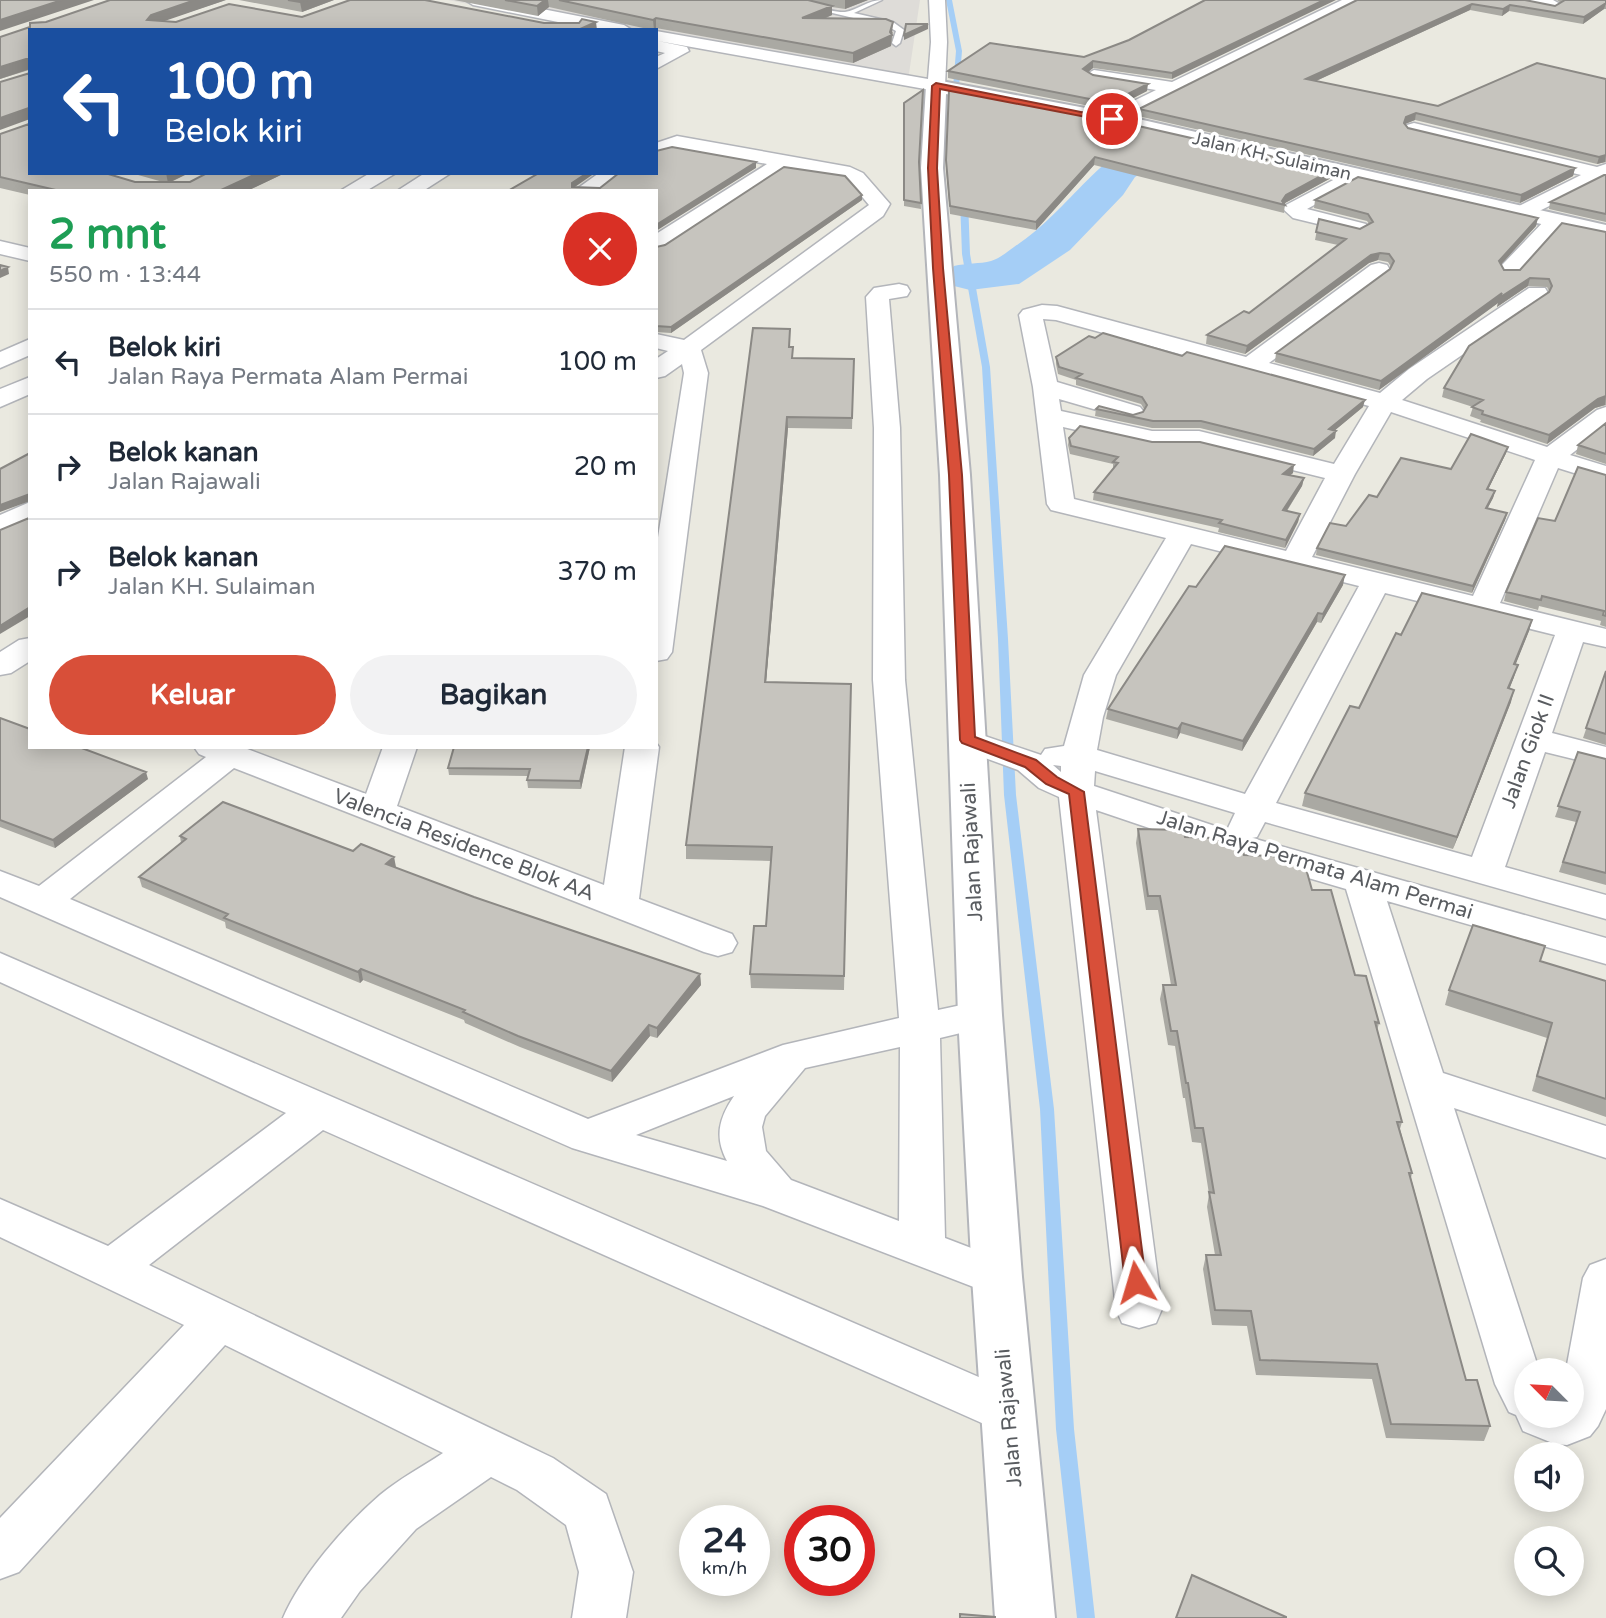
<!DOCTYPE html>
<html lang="id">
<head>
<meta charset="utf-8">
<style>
  body { margin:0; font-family:"Varela Round",sans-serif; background:#f2f2f3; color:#1f2937; height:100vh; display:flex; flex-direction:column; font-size:26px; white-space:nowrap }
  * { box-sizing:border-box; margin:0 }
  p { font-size:23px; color:#747a83 }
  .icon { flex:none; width:38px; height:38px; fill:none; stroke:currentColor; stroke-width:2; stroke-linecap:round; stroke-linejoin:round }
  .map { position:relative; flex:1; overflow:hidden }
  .panel { position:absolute; left:28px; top:189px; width:630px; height:560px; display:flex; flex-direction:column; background:#fff; border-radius:0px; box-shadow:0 4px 18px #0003 }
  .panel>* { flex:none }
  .guide { position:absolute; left:28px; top:28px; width:630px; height:147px; border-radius:0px; box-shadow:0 4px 18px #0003; background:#1a4fa0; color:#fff; overflow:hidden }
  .needle { width:46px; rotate:294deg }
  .fabs { position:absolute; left:1514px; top:1358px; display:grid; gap:14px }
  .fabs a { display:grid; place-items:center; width:70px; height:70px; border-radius:50%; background:#fff; box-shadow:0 4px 18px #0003; font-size:35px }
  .speed { position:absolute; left:679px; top:1505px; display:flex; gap:14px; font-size:35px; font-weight:700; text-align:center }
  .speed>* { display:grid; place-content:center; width:91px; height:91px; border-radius:50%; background:#fff; box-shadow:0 4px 18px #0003; line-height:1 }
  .speed small { font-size:18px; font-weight:400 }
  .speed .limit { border:10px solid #d22; background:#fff; color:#111 }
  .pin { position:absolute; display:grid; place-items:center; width:60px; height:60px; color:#fff; margin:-30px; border:4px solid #fff; border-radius:50%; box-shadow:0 2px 7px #0007 }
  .me { position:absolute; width:77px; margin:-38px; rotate:353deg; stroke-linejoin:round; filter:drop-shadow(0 0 5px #0008) }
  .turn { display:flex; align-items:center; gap:24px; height:147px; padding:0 21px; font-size:32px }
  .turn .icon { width:91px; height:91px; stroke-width:2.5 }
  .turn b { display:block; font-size:49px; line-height:60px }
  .round { display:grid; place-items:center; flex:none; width:74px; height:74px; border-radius:37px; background:#f2f2f3 }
  .summary { display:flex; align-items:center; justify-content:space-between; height:119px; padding:0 21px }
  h1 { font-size:42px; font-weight:800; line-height:52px; color:#1e9e55 }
  .action { display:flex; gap:14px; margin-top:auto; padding:14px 21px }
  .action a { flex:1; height:80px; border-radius:42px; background:#d84f39; color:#fff; font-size:28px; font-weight:800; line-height:80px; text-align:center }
  .action a+a { background:#f2f2f3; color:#1f2937 }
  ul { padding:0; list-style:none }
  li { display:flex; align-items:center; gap:21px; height:105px; padding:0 21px; border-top:2px solid #e0e1e3 }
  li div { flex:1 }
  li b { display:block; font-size:26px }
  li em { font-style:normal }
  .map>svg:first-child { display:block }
  .industrial { fill:#dedcd8 }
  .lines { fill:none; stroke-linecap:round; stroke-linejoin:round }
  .stream { fill:#a5cef6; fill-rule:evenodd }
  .river { fill:#a5cef6; fill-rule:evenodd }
  .service-casing { stroke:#b3b5ba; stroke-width:3 }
  .minor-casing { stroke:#b3b5ba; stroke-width:3 }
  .tertiary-casing { stroke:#b3b5ba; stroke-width:4 }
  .service { fill:#fff; fill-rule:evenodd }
  .minor { fill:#fff; fill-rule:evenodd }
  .tertiary { fill:#fff; fill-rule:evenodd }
  .wall { fill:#aaa9a3 }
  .shaded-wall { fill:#8b8985 }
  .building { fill:#c6c4be; stroke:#8b8985; stroke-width:2 }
  .route { fill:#d84f39; stroke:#8c3325; stroke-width:2 }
  .labels { text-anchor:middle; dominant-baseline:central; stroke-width:7; stroke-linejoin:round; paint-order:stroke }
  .far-street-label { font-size:18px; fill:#595c60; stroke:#fff }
  .street-label { font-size:21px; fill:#595c60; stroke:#fff }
</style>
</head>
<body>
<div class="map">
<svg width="1606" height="1618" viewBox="0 0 1606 1618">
  <rect width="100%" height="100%" fill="#eae9e0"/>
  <path class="industrial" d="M448,0H920L907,87L656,41V30H601Z"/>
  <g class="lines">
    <path class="stream" d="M946,0H952L962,51L958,99L955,101L952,99L956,51Z
      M964,198L968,200L970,254L990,367L1008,639L1016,795L1054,1109L1074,1429L1095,1618H1077L1056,1429L1040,1109L1004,795L998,639L982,367L962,254L960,200Z"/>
    <path class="river" d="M1167,129L1181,133L1187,141L1181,149L1135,177L1123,195L1070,250L1019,284L970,290L954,286L947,276L954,266C966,263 980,264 991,261C999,259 1008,251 1014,247C1069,212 1102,145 1167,129Z"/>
    <g class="service-casing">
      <path id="service" d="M778,0C798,0 830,13 845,12C858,10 868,0 882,0L854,13L893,22L904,30L900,43L896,46L892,43L896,31L887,26Z"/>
    </g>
    <g class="minor-casing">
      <path id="minor" d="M465,0H497L624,25L632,30H598L473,5Z
        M929,0H945L947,42L945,86L942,90L936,91L658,41L687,47L689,51L656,69V57L665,53L656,51V31L928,79L931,42Z
        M1342,0H1362L1119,123H1105L1103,119L1105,115L1156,90L1094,80L1085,75L1094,70L1172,82Z
        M1519,0H1553L1562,5L1554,10L1521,3Z
        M1414,123L1597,167L1606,164V181L1602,180L1527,217H1513L1510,213L1513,209L1581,175L1407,133L1405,129L1407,125Z
        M677,136L850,167L863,173L890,204L883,216L701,350L708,373L672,652L667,659L656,661V550L684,373L682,364L665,376L656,378V359L668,351L656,348V334L684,340L869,205L849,181L838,176L788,167L664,249L656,250V234L767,164L678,148L656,155V143Z
        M1354,169L1361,171L1364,175L1361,179L1307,209L1366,224L1370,228L1366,232L1359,234L1293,218L1283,209L1286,205Z
        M370,173H396L366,191H340Z
        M425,173H451L423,191H397Z
        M599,173H624L599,191H574Z
        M1555,215L1562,217L1566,221L1562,225L1518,275H1502L1499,270L1502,265L1548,217Z
        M0,241L30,248V261L0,254Z
        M1379,263L1387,265L1390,270L1387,275L1269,363L1380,393L1409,369L1529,288H1545L1548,293L1545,298L1427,379L1402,400L1547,447L1597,410L1606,407V427L1570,455L1606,466V483L1558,468L1500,603L1606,629V647L1583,642L1552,733L1606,747V767L1545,752L1505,867L1606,895V919L1265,822L1257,837L1252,838L1606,938V964L1387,901L1443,1073L1606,1126V1158L1454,1108L1539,1370H1526V1416H1572V1370H1566L1583,1278L1590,1265L1606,1259V1409L1598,1426L1590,1436L1567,1445L1555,1444L1523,1431L1516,1415L1509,1412L1495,1384L1346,889L1223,853L1096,810L1162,1309L1156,1323L1139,1328L1122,1323L1116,1309L1059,797L1039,788L1018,770L955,747L950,740L955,733L967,730L1041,755L1045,749L1064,746L1084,675L1166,538L1051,510L1047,504L1033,387L1019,315L1023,310L1042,305L1057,306L1246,357L1371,265ZM1043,319L1056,320L1369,406L1334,464L1199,431H1152L1061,411L1059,399L1131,420L1140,417L1144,412L1140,407L1057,382ZM1391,412L1535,460L1473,596L1312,557L1355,474ZM1063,427L1152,447H1199L1325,478L1286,551L1074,499ZM1191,544L1359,586L1245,794L1097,750L1103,717L1116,675ZM1385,593L1555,635L1472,857L1276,803ZM1053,765L1061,766V772ZM1095,771L1235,813L1227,830L1094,786Z
        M899,284L907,286L910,291L907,296L889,299L900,428L905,680L938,1010L980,1001L994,1005L1000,1015L994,1025L940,1038L945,1238L1013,1264L1020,1277L1013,1290L997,1296L763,1206L572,1148L0,897V871L39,886L206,757L199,754L194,747H242L366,794L383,747H417L397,806L604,885L625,747H656V743L659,747L639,899L732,934L737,943L732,952L718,956L704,952L234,768L70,899L588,1119L783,1045L899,1018L873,680L874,428L866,297L874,288ZM900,1047L899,1221L791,1180L766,1151L762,1127L765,1116L805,1068ZM734,1096C719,1118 714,1137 727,1161L636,1135Z
        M30,339V355L0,368V352Z
        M30,377V394L0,407V389Z
        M30,502V522L0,535V515Z
        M30,638V661L11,673L0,675V652L19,640Z
        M0,953L1027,1398L1035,1413L1027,1428L1010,1434L993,1428L323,1130L149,1265L553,1458L606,1494L633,1572L626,1618H572L579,1572L566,1525L517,1490L491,1477L416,1529L360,1591L341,1618H283C301,1576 345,1525 380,1495C399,1479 422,1467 443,1453L225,1345L19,1572L0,1579V1518L184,1325L0,1237V1199L108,1246L286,1113L0,982Z"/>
    </g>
    <g class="tertiary-casing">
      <path id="tertiary" d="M936,80L1112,113L1606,225V239L1112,125L946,94L943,168L970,475L1002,1015L1022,1277L1055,1618H995L972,1277L958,1015L940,475L921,168L926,86Z"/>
    </g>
    <use href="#service" class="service"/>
    <use href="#minor" class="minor"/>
    <use href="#tertiary" class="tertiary"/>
  </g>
  <path class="wall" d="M226,0L162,21L176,22L302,17L544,23L596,22L30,30V173L135,182H163L131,173H189L171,182H190L207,173H285L247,191H30V195L0,188V134L29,124L30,73L29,70L0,79V37L46,22Z
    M239,0H334L302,12Z
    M454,0H868L845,9L832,7V15L826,18L893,32L891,46L853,63L656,28L652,30L549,7L538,16Z
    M1205,0L1172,79L1093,68L1088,72L1093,75L1147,91L1110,110L948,78V71L1084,57L1129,40Z
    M1357,0L1555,6L1561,3L1557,0H1606V9H1604L1583,24L1509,11L1502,16L1470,10L1316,81L1438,106L1606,79V162L1597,164L1415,120L1405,124L1408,128L1575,168L1573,176L1520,203L1138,116L1139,109Z
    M949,90L1331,178L1285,203L1284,213L1094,165L1036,230L950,214L946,168Z
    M904,103L919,163L921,209L904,206Z
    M1606,175V222L1549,209L1550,202Z
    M862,200L671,333L656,332V247Z
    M1315,200L1536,226L1501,264L1504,270H1520L1606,232V405L1595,408L1547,444L1480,422L1481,420L1470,416L1473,407L1442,397L1444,388L1549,291L1547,287L1528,286L1497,307L1498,303L1379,390L1275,362L1276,353L1390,269L1391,267L1388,262L1378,260L1369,263L1245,354L1206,344L1207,335L1249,313L1338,245L1315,240L1319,219L1360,229L1369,224L1367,221L1314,208Z
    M790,340V347L793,358L854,359L852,429L788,428L766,682L851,684L844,990L751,988L750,974L766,926L771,861L686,859V845Z
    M1056,357L1363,407L1334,431L1335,438L1313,456L1200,428H1152L1095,416L1096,409L1133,415L1143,412L1144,409L1141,404L1076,385V380L1058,374L1056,364Z
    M1606,423V464L1576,454L1578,445Z
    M1069,438L1293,473L1290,475L1304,478L1302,486L1287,511L1300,514L1298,522L1285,548L1218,532L1219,528L1093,500L1094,492L1113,469V464L1070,454L1068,445Z
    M1506,453L1488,489L1495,491L1493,498L1487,509L1507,513L1505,520L1472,593L1316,555L1317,548L1346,526L1451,469Z
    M1606,475V627L1600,625L1601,621L1539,606L1538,610L1504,601L1506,592L1555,521Z
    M1343,585L1321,623L1317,622L1242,751L1180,733L1177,739L1106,719L1108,709L1196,587Z
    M1532,620L1529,631L1515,665L1514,677L1509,689L1511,702L1453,849L1302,806L1305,793L1359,708L1401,635Z
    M1606,671V745L1583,738Z
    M0,718L148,779L55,848L0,827Z
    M454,747H590L581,789L528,788L527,780L528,776L449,775L448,768Z
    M1578,752L1606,759V885L1559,872L1576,822L1555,817Z
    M1138,829L1185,837L1244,855L1312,890L1379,1023L1377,1031L1402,1122L1400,1129L1412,1173L1411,1178L1466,1380L1490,1426L1484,1441L1386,1438L1372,1379L1256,1375L1247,1326L1212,1325L1203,1269L1206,1255H1215L1207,1207L1209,1194L1201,1143L1192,1142L1185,1098H1183L1175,1046L1168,1045L1160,999L1163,985H1171L1158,910H1146L1136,843Z
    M180,836L353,851L394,857L395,868L474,897L700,974L701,985L657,1038L650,1036L612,1082L520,1047L465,1023L464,1020L363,980L360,983L226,928L225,922L142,887L139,877L181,843Z
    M1540,961L1606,981V1117L1532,1091L1547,1038L1445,1005L1449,990Z"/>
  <path class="shaded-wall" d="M62,0H94L0,31V20Z
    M195,0H226L153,25L147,20L151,15Z
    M307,0H334L302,12L300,2Z
    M545,0H548L549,7L538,16L537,6Z
    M845,0H868L845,9Z
    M1324,0H1336L1172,79V73Z
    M1606,3L1604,9L1583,24L1584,17Z
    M1472,4L1470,10L1305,86L1306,79Z
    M1510,5L1509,11L1502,16L1503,9Z
    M832,6V15L802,28V18Z
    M656,18V28L654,30L653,20Z
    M596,22L597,30H578Z
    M893,22L891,46L853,63V53L890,32Z
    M928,24V29L904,40V35Z
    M29,58L30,69L0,79V67Z
    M1093,61V68L1083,76V69Z
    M1148,84L1147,91L1110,110V103Z
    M29,108L30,119L0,130V118Z
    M1416,113L1415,120L1405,124L1403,130L1406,117Z
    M1606,155L1605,162L1597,164L1599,157Z
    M1095,157L1094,165L1036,230V222Z
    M756,162V168L656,231V225Z
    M1575,168L1573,176L1520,203L1521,195Z
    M1332,170L1331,178L1285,203L1283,205L1282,201L1286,195Z
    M166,173H189L168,183Z
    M258,173H285L247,191H219Z
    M587,173H595L572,189V191V183Z
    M862,195V200L671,333V327Z
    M1538,218L1536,226L1497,269L1499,261Z
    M1380,253L1378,260L1369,263L1245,354L1247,346L1371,255Z
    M8,267L9,274L0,278V271Z
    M1530,278L1528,286L1497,307L1498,303L1379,390L1381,381L1502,293Z
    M1606,396L1605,405L1595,408L1547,444L1549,435L1598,399Z
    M1365,400L1363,407L1328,436L1329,429Z
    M787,417L788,428L765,695V682Z
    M1336,431L1335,438L1313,456L1314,449Z
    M1508,447L1506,453L1485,496L1487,489Z
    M1294,465L1293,473L1282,482L1283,474Z
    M1304,478L1302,486L1282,518L1283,510Z
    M1495,491L1493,498L1484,515L1486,508Z
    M30,494V501L0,512V505Z
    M1507,513L1505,520L1472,593L1473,586Z
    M1300,514L1298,522L1285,548L1286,540Z
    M1345,575L1343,585L1321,623L1323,614Z
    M30,607V616L0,634V626Z
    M1318,613L1317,622L1242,751L1243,741Z
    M1532,620L1529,631L1511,676L1514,664Z
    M1518,665L1514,677L1505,700L1508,688Z
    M1514,690L1511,702L1453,849L1457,837Z
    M1182,723L1180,733L1177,739L1178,729Z
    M588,747H590L581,789L580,781Z
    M146,772L148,779L55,848L53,840Z
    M394,857L396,867L387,874L386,864Z
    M361,969L363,980L360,983L358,972Z
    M700,974L701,985L657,1038V1028Z
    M649,1025L650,1036L612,1082L611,1071Z"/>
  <path class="building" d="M0,0H62L0,20Z
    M110,0H195L151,15L147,20L176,22L229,4L302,17L350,0H425L544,23H579L582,19L596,22L578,30H30V173H105L135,182H190L207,173H258L219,191H60L0,177V134L29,124V108L0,118V82L30,73L29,58L0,67V37L30,27V23L46,22Z
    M288,0H307L300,2Z
    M505,0H545L537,6Z
    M559,0H808L832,6L802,18L886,19L893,22L890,32L892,35L853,53L656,18L653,20Z
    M1205,0H1324L1172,73L1093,61L1083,69L1093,75L1148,84L1110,103L948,71L990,43L1084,57L1129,40Z
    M1357,0H1525L1555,6L1565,0H1606V3L1584,17L1510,5L1503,9L1472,4L1306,79L1438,106L1537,63L1606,79V155L1599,157L1416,113L1406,117L1404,123L1408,128L1575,168L1521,195L1139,109Z
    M906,24H928L904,35Z
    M923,90L919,162L921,203L904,200V103Z
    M949,90L1112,120L1332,170L1286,195L1282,201L1285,205L1095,157L1036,222L950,206L946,160Z
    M672,147L756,162L656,225V191H508L539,173H587L572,183V187L600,188L619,173H656V151Z
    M784,167L845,176L862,195L671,327L656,326V247L665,245Z
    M1604,175H1606V214L1550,202Z
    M1358,177L1538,218L1499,261L1504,270H1520L1562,223L1606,232V396L1598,399L1549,435L1482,414L1483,411L1472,407L1483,400L1444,388L1469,346L1549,292L1552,286L1549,279L1530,278L1499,298L1502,293L1381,381L1276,353L1390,269L1394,261L1389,254L1380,253L1371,255L1247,346L1207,335L1244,311L1249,313L1346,239L1316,232L1319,219L1360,229L1373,222L1368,214L1315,200Z
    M0,265L8,267L0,271Z
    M753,328L790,329L789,347H793L792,358L854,359L852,418L787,417L765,682L851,684L844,976L750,974L754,926H766L772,847L686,845Z
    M1103,333L1182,356L1187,352L1365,400L1329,429L1336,431L1314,449L1201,421H1153L1096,409L1099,406L1133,415L1143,412L1147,405L1142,397L1076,378L1082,374L1059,367L1056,357L1089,336L1095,338Z
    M1606,423V454L1578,445Z
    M1080,426L1152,442H1200L1294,465L1283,474L1304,478L1283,510L1300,514L1286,540L1219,523L1222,520L1094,492L1118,463L1113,462L1118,457L1071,446L1069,438Z
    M1471,434L1508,447L1487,489L1495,491L1486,508L1507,513L1473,586L1317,548L1330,523L1346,526L1369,495L1377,497L1401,458L1451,469Z
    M30,453V494L0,505V469Z
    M1578,467L1606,475V616L1603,615L1604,611L1542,596L1541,600L1506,592L1538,518L1555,521Z
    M30,503V607L0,626V530L29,518Z
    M1225,546L1345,575L1323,614L1318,613L1243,741L1182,723L1178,729L1108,709L1189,586L1196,587Z
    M1422,593L1532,620L1514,664L1518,665L1508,688L1514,690L1457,837L1305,793L1350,706L1359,708L1396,633L1401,635Z
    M1606,671V734L1586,728Z
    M0,718L30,729V747H79L146,772L53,840L0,820Z
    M454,747H588L580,781L527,780L530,769L448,768Z
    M1578,752L1606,759V873L1563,862L1580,812L1558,806Z
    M223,802L353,851L361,844L394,857L386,864L474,897L700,974L657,1028L649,1025L611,1071L518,1036L463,1012L465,1010L361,969L358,972L224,918L228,914L139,877L186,839L180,836Z
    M1138,829L1183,830L1185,837L1214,838L1242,847L1244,855L1273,856L1305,865L1312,890H1331L1355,975L1366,976L1379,1023L1375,1022L1402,1122H1397L1412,1173H1409L1466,1380H1477L1490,1426L1391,1424L1377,1364L1260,1360L1251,1311L1215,1310L1206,1255H1221L1209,1192L1214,1193L1203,1128H1195L1188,1083H1186L1177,1031H1171L1163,985H1176L1160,896H1148Z
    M1473,925L1545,946L1540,961L1606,981V1099L1537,1076L1552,1023L1449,990Z
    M1192,1575L1286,1617V1618H1176Z
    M960,1614L995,1617V1618H960Z"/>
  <path class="route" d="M936,83L1116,119L1112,122L940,89L937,168L943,268L962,475L975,737L1036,760L1057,777L1084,792L1146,1282L1143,1288L1136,1290L1128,1288L1125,1282L1069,794L1046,784L1025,767L962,743L960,740L949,475L933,268L928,168L932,86Z"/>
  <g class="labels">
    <g class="far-street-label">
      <text transform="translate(1272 156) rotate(13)">Jalan KH. Sulaiman</text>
    </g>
    <g class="street-label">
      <text transform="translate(1528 751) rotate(-70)">Jalan Giok II</text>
      <text transform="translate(464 845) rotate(21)">Valencia Residence Blok AA</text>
      <text transform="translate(972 852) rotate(-93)">Jalan Rajawali</text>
      <text transform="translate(1315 865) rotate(17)">Jalan Raya Permata Alam Permai</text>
      <text transform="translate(1009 1418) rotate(-95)">Jalan Rajawali</text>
    </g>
  </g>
</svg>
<div class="fabs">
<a><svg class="needle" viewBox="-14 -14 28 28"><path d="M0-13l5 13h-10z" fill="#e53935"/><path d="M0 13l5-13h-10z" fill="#747a83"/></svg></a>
<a><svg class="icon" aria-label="sound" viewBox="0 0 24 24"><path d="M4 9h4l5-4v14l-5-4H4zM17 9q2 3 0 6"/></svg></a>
<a><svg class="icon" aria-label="search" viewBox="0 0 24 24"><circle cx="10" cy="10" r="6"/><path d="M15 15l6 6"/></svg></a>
</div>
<div class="speed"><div>24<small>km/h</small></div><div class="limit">30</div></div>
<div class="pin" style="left:1112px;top:119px;background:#d93025"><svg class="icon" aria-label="arrive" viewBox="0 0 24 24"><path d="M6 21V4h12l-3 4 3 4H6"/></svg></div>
<svg class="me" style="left:1136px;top:1282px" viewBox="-20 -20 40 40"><path d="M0-17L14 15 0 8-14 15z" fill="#d84f39" stroke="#fff" stroke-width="4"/></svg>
<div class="guide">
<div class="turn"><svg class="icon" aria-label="left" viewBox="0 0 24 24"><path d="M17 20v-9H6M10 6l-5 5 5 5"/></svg><div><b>100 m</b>Belok kiri</div></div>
</div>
<section class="panel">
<div class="summary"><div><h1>2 mnt</h1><p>550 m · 13:44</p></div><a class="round" style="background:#d93025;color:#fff"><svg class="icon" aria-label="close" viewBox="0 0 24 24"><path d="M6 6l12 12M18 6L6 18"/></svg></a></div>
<ul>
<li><svg class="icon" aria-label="left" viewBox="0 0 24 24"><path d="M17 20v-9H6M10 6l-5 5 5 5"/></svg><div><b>Belok kiri</b><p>Jalan Raya Permata Alam Permai</p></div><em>100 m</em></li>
<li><svg class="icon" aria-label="right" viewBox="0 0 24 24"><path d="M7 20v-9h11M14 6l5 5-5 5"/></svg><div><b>Belok kanan</b><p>Jalan Rajawali</p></div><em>20 m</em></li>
<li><svg class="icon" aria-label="right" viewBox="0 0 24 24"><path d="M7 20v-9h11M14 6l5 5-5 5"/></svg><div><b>Belok kanan</b><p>Jalan KH. Sulaiman</p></div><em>370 m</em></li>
</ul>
<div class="action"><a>Keluar</a><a>Bagikan</a></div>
</section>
</div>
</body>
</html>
